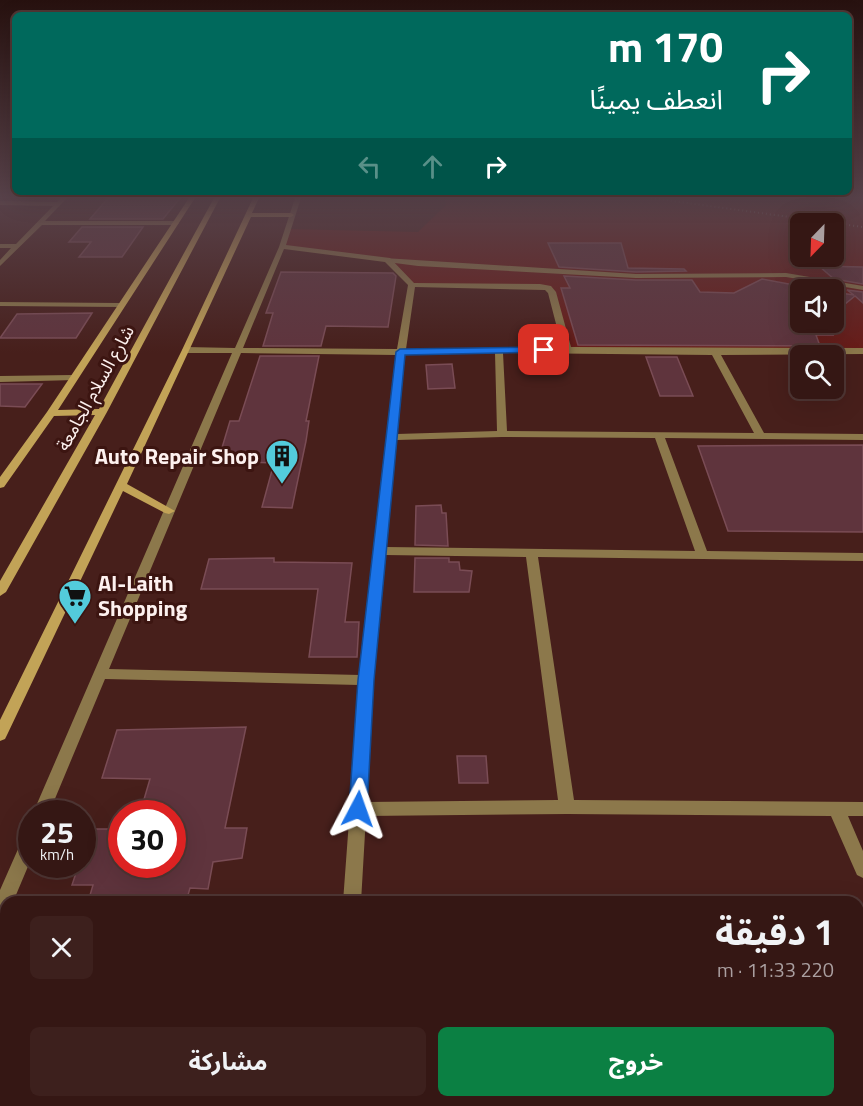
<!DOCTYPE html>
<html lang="ar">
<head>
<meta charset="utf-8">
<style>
  body { margin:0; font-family:"Titillium Web","Noto Sans Arabic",sans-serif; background:#3d201d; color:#f1f3f6; direction:rtl; height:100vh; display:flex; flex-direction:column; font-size:22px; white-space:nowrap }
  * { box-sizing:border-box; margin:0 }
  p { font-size:20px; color:#aa9fa0 }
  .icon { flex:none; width:33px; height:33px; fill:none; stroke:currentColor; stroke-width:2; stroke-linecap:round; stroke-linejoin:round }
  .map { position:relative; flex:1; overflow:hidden; direction:ltr }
  .panel { position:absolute; left:0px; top:896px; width:864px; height:212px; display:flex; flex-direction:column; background:#351714; border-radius:18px 18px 0 0; box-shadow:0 6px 24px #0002,0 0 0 2px #4f3634; direction:rtl }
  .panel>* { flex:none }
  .banner { position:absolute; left:12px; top:12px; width:840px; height:183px; border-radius:9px; box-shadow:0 6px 24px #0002,0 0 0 2px #4f3634; direction:rtl; background:#00695c; color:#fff; overflow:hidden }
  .needle { width:39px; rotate:203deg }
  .tools { position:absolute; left:790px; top:213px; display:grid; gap:12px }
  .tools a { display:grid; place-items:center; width:54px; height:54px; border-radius:9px; background:#351714; box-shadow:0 6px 24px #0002,0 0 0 2px #4f3634; font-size:30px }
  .speed { position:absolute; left:18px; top:800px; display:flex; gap:12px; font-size:30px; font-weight:700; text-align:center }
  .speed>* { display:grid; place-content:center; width:78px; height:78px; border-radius:50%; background:#351714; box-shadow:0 6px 24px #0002,0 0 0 2px #4f3634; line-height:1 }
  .speed small { font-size:15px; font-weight:400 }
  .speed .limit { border:9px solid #d22; background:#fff; color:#111 }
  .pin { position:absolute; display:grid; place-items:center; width:51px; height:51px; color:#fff; margin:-26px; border-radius:12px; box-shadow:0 3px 9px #0006 }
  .me { position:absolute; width:66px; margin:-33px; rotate:4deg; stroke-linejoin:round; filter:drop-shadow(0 0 4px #0008) }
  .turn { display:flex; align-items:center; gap:21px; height:126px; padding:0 30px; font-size:27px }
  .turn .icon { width:78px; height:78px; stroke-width:2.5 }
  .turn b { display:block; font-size:42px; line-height:51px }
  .lanes { display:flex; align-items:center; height:57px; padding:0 30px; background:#0003; justify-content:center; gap:30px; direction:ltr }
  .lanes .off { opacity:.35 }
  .round { display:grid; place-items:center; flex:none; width:63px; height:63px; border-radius:9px; background:#3d201d }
  .summary { display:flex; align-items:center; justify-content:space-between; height:102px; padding:0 30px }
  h1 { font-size:36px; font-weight:700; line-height:45px }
  .cta { display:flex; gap:12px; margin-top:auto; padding:12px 30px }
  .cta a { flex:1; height:69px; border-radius:9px; background:#0b8043; color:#fff; font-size:24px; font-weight:700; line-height:69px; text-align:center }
  .cta a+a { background:#3d201d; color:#f1f3f6 }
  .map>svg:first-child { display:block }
  .green { fill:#681c18; fill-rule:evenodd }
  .building { fill:#5f343d; stroke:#7a4c55; stroke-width:1.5 }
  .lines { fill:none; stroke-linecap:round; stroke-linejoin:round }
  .path { stroke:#8e716e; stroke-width:2; stroke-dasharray:1 3; stroke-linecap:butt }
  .lane { fill:#8c784b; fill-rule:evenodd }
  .street { fill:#8c784b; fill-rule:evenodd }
  .secondary { fill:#c2a357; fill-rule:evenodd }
  .route { fill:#1a73e8; stroke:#114b97; stroke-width:1.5 }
  .labels { text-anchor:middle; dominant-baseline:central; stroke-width:6; stroke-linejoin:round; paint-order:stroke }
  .far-street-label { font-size:18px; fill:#fdf1ef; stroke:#3c1511 }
  .poi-label { font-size:22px; font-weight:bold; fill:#fdf1ef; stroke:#3c1511; text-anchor:end }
</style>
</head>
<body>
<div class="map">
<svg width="863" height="1106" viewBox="0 0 863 1106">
  <rect width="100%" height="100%" fill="#471f1b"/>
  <path class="green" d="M445,198H863V351L567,350L550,290L412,285L387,260L282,247L287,229L418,232L446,205ZM801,224H834V256H801ZM801,290H834V322H801Z"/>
  <path class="building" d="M108,198H180L163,219H90Z
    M82,227H143L122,257H79L91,242H69Z
    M548,243H621L628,268L684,269L686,271L636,272L559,267Z
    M819,266L863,267V284L834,279Z
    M281,272L393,273L396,276L388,327L326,326L321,346H263L273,313H266Z
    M564,276L636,280H692L700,292L734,293L762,279L821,290H801V322H825L833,335H816L820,346L578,345L561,288H570Z
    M847,290L863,292V303L855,296L834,313V292L854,295Z
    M92,313L76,338H0L17,314Z
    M260,356H319L306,421H309L306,441L292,508L262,507L274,463L218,461L230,421H239Z
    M646,357H677L693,396H660Z
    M452,364L455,388L428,389L426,365Z
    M0,384H42L25,407L0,406Z
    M863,445V532L728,531L698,446Z
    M441,505L442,513H446L448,546L415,545L416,506Z
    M274,558V562L352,563L345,622H359L357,657H309L318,589H201L209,559Z
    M415,558H449V562H459L460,570L472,571L469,592H414Z
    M246,727L225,828H247L242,858L213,862L208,889L190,888L186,902H88L93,885H72L79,864H82V854L91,829H122V864H172V813H140L150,779L102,778L117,730Z
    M457,756H486L488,783H459Z"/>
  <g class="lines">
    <path class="path" d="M651,198L863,227"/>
    <path class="lane" d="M384,258L636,274L786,273L863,286V290L786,277L636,278L418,266L387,262L383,260Z"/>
    <path class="street" d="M61,198H67L45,221H176L179,223L176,225H42L0,266V260L11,248H0V244H16L53,206L0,205V201L57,202Z
      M295,198H301L286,245L390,258L414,283L540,284L551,286L556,292L571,347L863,348V354L721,355L764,433L863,434V440L665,438L707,551L863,553V561L538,557L574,800L863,802V816H848L863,851V878L857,875L831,816L567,814L366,816L361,902H343L359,685L105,679L49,813H33L232,353H186L182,350L186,347L235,348L279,247ZM284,249L385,262L408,285L397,349L243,348ZM415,287L545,290L548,293L562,347L406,349ZM241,353L396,355L360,675L109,669ZM495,353L497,431L397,434L405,355ZM503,353L712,355L754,433L507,431ZM502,437L655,438L695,551L386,547L397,440ZM385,555L526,557L558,800L366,802L373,680Z
      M0,302L120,303L124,305L120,307L0,306Z
      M72,375L77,378L75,380L0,382V376Z
      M32,829V857L13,902H6V917L0,919V890L26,831Z
      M330,1101H350V1106H328Z"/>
    <path class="secondary" d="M189,198H195L58,410L99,409L214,198H220L107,412L6,592L0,596V581L95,415L54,416L4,487L0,488V477L47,412Z
      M253,198H259L252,213H291L294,215L291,217H251L127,484L175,511L169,514L165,513L123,491L7,735L5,739L0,741V720L182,350Z"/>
  </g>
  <linearGradient id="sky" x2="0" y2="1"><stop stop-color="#27110f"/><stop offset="0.56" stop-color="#58424a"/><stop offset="1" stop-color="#58424a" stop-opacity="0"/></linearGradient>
  <rect width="863" height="353" fill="url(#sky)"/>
  <path class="route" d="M544,347L548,348V352L405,355L374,680L367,809L364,815L358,817L351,815L349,809L358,680L396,352L400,349Z"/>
  <defs>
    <g id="building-pin" transform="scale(1.725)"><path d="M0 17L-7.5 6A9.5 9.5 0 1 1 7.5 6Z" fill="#53cbdb" stroke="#3c1511"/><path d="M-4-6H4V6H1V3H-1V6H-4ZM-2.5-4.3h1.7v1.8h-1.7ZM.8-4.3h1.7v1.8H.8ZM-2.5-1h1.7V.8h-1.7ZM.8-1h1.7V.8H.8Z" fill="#111"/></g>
    <g id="supermarket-pin" transform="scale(1.725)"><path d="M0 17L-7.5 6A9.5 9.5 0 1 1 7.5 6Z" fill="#53cbdb" stroke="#3c1511"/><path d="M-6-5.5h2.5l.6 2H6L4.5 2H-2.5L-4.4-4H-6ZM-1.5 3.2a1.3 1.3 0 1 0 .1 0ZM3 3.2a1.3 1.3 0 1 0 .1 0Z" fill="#111"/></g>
  </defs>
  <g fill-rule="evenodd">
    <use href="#building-pin" x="282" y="456"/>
    <use href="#supermarket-pin" x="75" y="596"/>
  </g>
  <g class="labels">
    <g class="far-street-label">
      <text transform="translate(95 388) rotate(-61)">شارع السلام الجامعة</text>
    </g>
    <g class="poi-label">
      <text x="259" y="456">Auto Repair Shop</text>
      <text x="98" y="583" text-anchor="start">Al-Laith<tspan x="98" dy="25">Shopping</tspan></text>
    </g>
  </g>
</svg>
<div class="tools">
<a><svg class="needle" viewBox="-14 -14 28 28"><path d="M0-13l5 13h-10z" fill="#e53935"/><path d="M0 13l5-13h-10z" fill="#aa9fa0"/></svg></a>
<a><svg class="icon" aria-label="sound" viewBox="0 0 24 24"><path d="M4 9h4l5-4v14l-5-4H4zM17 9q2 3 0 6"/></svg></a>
<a><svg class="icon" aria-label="search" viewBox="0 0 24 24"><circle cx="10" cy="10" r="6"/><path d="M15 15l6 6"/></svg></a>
</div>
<div class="speed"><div>25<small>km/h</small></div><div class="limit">30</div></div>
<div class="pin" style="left:544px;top:350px;background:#d93025"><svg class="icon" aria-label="arrive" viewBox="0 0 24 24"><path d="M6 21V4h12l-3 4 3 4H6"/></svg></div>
<svg class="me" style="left:358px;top:809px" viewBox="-20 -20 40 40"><path d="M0-17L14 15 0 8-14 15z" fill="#1a73e8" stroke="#fff" stroke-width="4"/></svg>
<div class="banner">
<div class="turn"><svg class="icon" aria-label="right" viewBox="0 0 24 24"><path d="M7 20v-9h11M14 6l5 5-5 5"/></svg><div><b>170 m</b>انعطف يمينًا</div></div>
<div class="lanes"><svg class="icon off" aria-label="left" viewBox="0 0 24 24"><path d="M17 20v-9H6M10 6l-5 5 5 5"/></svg><svg class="icon off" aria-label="ahead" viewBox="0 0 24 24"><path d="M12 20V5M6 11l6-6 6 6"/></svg><svg class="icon" aria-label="right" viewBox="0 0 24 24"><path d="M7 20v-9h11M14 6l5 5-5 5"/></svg></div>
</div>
<section class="panel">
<div class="summary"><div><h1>1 دقيقة</h1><p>220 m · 11:33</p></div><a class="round"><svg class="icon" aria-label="close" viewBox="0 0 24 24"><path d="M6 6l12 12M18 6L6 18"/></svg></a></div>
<div class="cta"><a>خروج</a><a>مشاركة</a></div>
</section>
</div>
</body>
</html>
